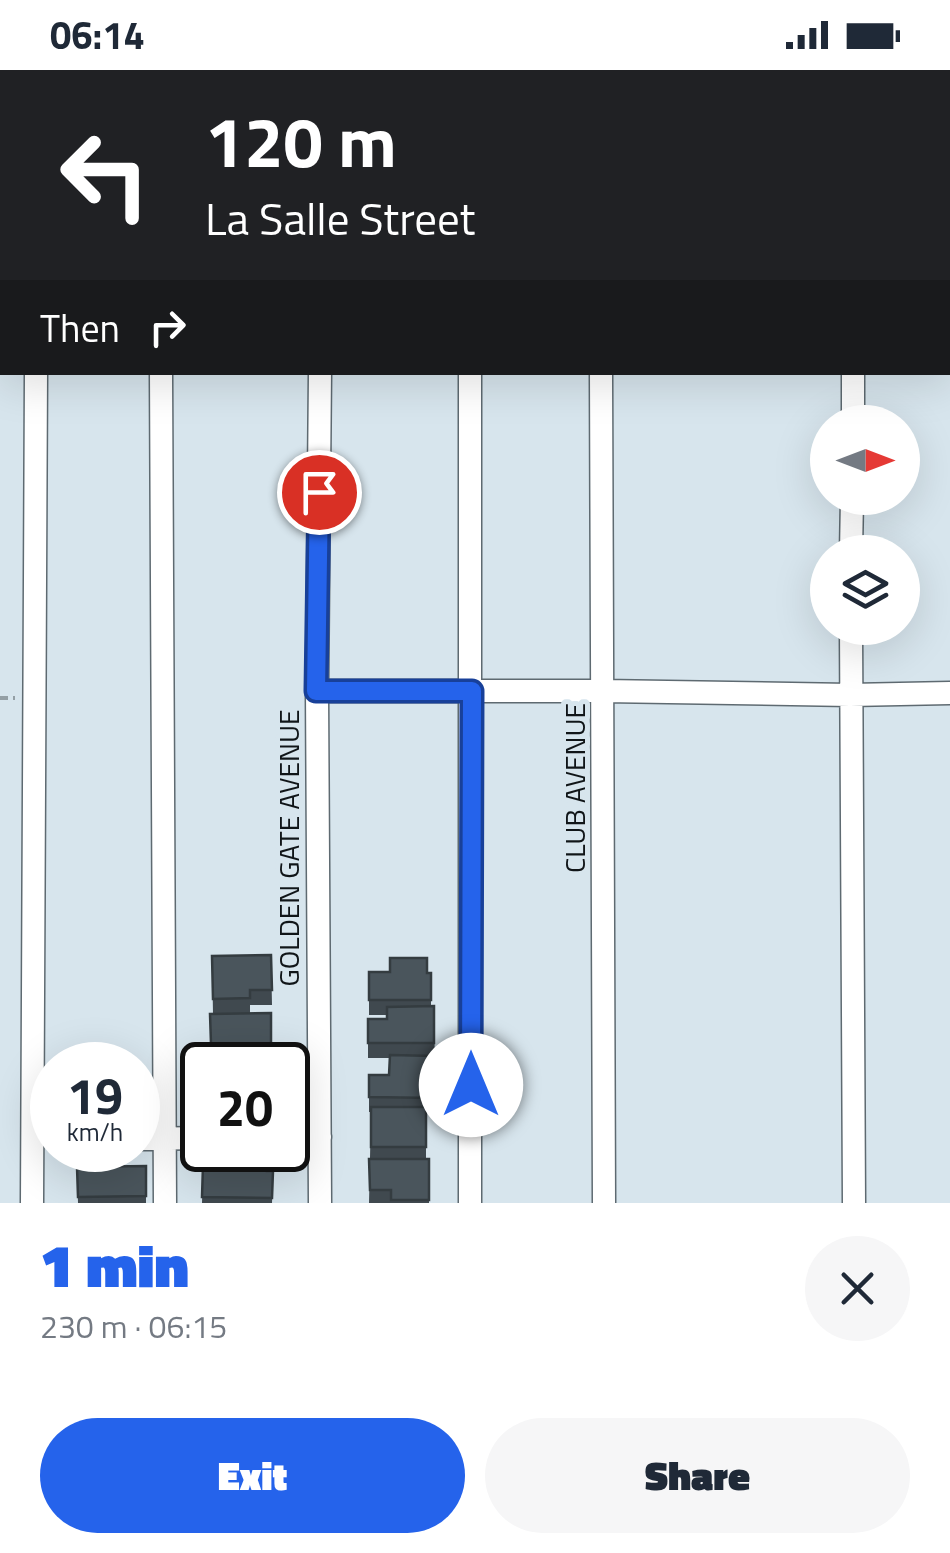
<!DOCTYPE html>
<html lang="en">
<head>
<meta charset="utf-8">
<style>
  body { margin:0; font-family:"Titillium Web",sans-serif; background:#f6f6f7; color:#1f2937; height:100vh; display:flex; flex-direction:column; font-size:38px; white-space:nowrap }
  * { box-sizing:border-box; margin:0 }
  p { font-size:32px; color:#747a83 }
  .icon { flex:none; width:55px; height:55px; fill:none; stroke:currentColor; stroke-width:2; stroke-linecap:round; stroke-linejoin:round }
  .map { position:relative; height:1133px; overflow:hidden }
  .drawer { display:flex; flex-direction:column; background:#fff; flex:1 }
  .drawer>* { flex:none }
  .top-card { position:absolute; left:0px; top:0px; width:950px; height:305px; box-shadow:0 10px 40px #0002; background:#202124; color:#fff; overflow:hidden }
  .needle { width:65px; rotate:90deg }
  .tools { position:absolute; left:810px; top:335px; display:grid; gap:20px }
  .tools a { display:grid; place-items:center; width:110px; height:110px; border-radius:50%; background:#fff; box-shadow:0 10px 40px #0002; font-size:50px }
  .speed { position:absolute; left:30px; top:972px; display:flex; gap:20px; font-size:50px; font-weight:700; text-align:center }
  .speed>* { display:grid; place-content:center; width:130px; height:130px; border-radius:50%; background:#fff; box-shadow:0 10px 40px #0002; line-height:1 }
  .speed small { font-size:25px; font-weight:400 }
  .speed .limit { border:5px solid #111; border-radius:15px; background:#fff; color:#111 }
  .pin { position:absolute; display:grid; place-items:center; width:85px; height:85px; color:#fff; margin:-42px; border:5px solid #fff; border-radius:50%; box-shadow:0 2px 10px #0007 }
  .me { position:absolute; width:110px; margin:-55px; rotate:0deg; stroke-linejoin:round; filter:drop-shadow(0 0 8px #0008) }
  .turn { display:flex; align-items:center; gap:35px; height:210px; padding:0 40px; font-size:45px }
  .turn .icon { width:130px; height:130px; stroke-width:2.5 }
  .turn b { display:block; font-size:70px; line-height:85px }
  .then { display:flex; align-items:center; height:95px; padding:0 40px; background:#0003; gap:20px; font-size:38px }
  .round { display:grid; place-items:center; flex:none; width:105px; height:105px; border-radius:52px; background:#f6f6f7 }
  .overview { display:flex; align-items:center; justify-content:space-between; height:170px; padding:0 40px }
  h1 { font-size:60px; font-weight:800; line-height:75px; color:#2563eb }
  .button { display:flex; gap:20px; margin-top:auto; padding:20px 40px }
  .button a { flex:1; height:115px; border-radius:60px; background:#2563eb; color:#fff; font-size:40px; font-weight:800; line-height:115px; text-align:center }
  .button a+a { background:#f6f6f7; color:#1f2937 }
  .status { display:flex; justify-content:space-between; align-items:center; height:70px; padding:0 50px; background:#fff; direction:ltr }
  .status svg { height:28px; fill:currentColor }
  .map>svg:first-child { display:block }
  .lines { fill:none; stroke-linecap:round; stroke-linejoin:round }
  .minor-casing { stroke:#5e6a71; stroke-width:25 }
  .path { stroke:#949fa5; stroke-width:4; stroke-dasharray:8 5; stroke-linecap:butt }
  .minor { stroke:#fff; stroke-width:22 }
  .wall { fill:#40494f }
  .building { fill:#4a555c; stroke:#343c40; stroke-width:2.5 }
  .route-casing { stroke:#184099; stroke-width:25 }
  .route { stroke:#2563eb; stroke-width:18 }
  .labels { text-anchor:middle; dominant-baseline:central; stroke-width:10; stroke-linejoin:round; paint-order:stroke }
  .street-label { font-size:28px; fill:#101518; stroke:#d7e5ed }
</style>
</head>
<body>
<div class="status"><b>06:14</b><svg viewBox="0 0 49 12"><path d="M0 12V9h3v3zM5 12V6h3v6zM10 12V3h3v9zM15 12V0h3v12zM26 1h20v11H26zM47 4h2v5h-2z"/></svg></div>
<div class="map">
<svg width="950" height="1133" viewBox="0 0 950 1133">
  <rect width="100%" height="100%" fill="#d7e5ed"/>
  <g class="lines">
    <g class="minor-casing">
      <path id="minor" d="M159,0V2
        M468,0V2
        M599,0V2
        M36,2V0
        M324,2V0
        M856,2V0
        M161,302L165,1133
        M470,302V1133
        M601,302L604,1133
        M853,352V302
        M851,482L852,428
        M851,558L854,1133
        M317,621H604L850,625L950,623
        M288,1067H320
        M138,1069L202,1068
        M32,1133L36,302
        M320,1133L317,621L320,302"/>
    </g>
    <path class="path" d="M0,628H15"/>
    <use href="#minor" class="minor"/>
  </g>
  <path class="wall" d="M271,885L272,935H250V943H271V984L223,987V982H211L210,944H213L212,886Z
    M369,902L431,903V936H434L435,1001L434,1043H426V1089H429V1133H369L371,1042H369V1005H389L390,988H368V949H387V945H369Z
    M203,1095L273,1101L272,1133H202Z
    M146,1096V1133H78L77,1097Z"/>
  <path class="building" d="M271,885L272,920H250V928L213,929L212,886Z
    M390,888H427V903H431V930H369V902H390Z
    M434,936V973H368V949H387V937Z
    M271,943V976H259V986L223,987V974H211L210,944Z
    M390,985L435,986L434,1028L369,1027V1005H389Z
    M270,986L271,995H203V987Z
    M371,1037H426V1077H371Z
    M369,1089H429V1130H391V1120H370Z
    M203,1095L267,1096V1101H273L272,1128L202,1127Z
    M146,1096V1126L78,1127L77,1097Z"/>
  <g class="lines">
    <g class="route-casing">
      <path id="route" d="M319,422L316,621H472L471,1015"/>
    </g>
    <use href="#route" class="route"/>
  </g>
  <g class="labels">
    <g class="street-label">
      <text transform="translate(574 718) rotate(-90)">CLUB AVENUE</text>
      <text transform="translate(288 778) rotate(-90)">GOLDEN GATE AVENUE</text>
    </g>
  </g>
</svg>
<div class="tools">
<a><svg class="needle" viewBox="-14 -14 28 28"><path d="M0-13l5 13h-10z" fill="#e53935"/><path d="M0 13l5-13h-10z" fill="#747a83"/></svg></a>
<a><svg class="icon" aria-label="layers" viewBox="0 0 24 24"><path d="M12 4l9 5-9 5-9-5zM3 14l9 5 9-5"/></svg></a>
</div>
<div class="speed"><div>19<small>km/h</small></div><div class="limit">20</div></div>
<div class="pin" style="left:319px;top:422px;background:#d93025"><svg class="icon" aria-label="arrive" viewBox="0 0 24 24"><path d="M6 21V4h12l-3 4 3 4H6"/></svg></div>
<svg class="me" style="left:471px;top:1015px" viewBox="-20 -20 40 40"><circle r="19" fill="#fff"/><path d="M0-13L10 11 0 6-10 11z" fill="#2563eb"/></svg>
<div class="top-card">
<div class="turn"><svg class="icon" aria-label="left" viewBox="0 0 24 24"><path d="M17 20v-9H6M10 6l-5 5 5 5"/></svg><div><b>120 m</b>La Salle Street</div></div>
<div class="then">Then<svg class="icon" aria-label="right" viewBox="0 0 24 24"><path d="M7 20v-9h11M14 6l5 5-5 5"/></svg></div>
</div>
</div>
<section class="drawer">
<div class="overview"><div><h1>1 min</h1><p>230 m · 06:15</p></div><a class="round"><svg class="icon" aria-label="close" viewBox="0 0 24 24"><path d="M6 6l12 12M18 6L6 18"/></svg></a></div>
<div class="button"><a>Exit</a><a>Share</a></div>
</section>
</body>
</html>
